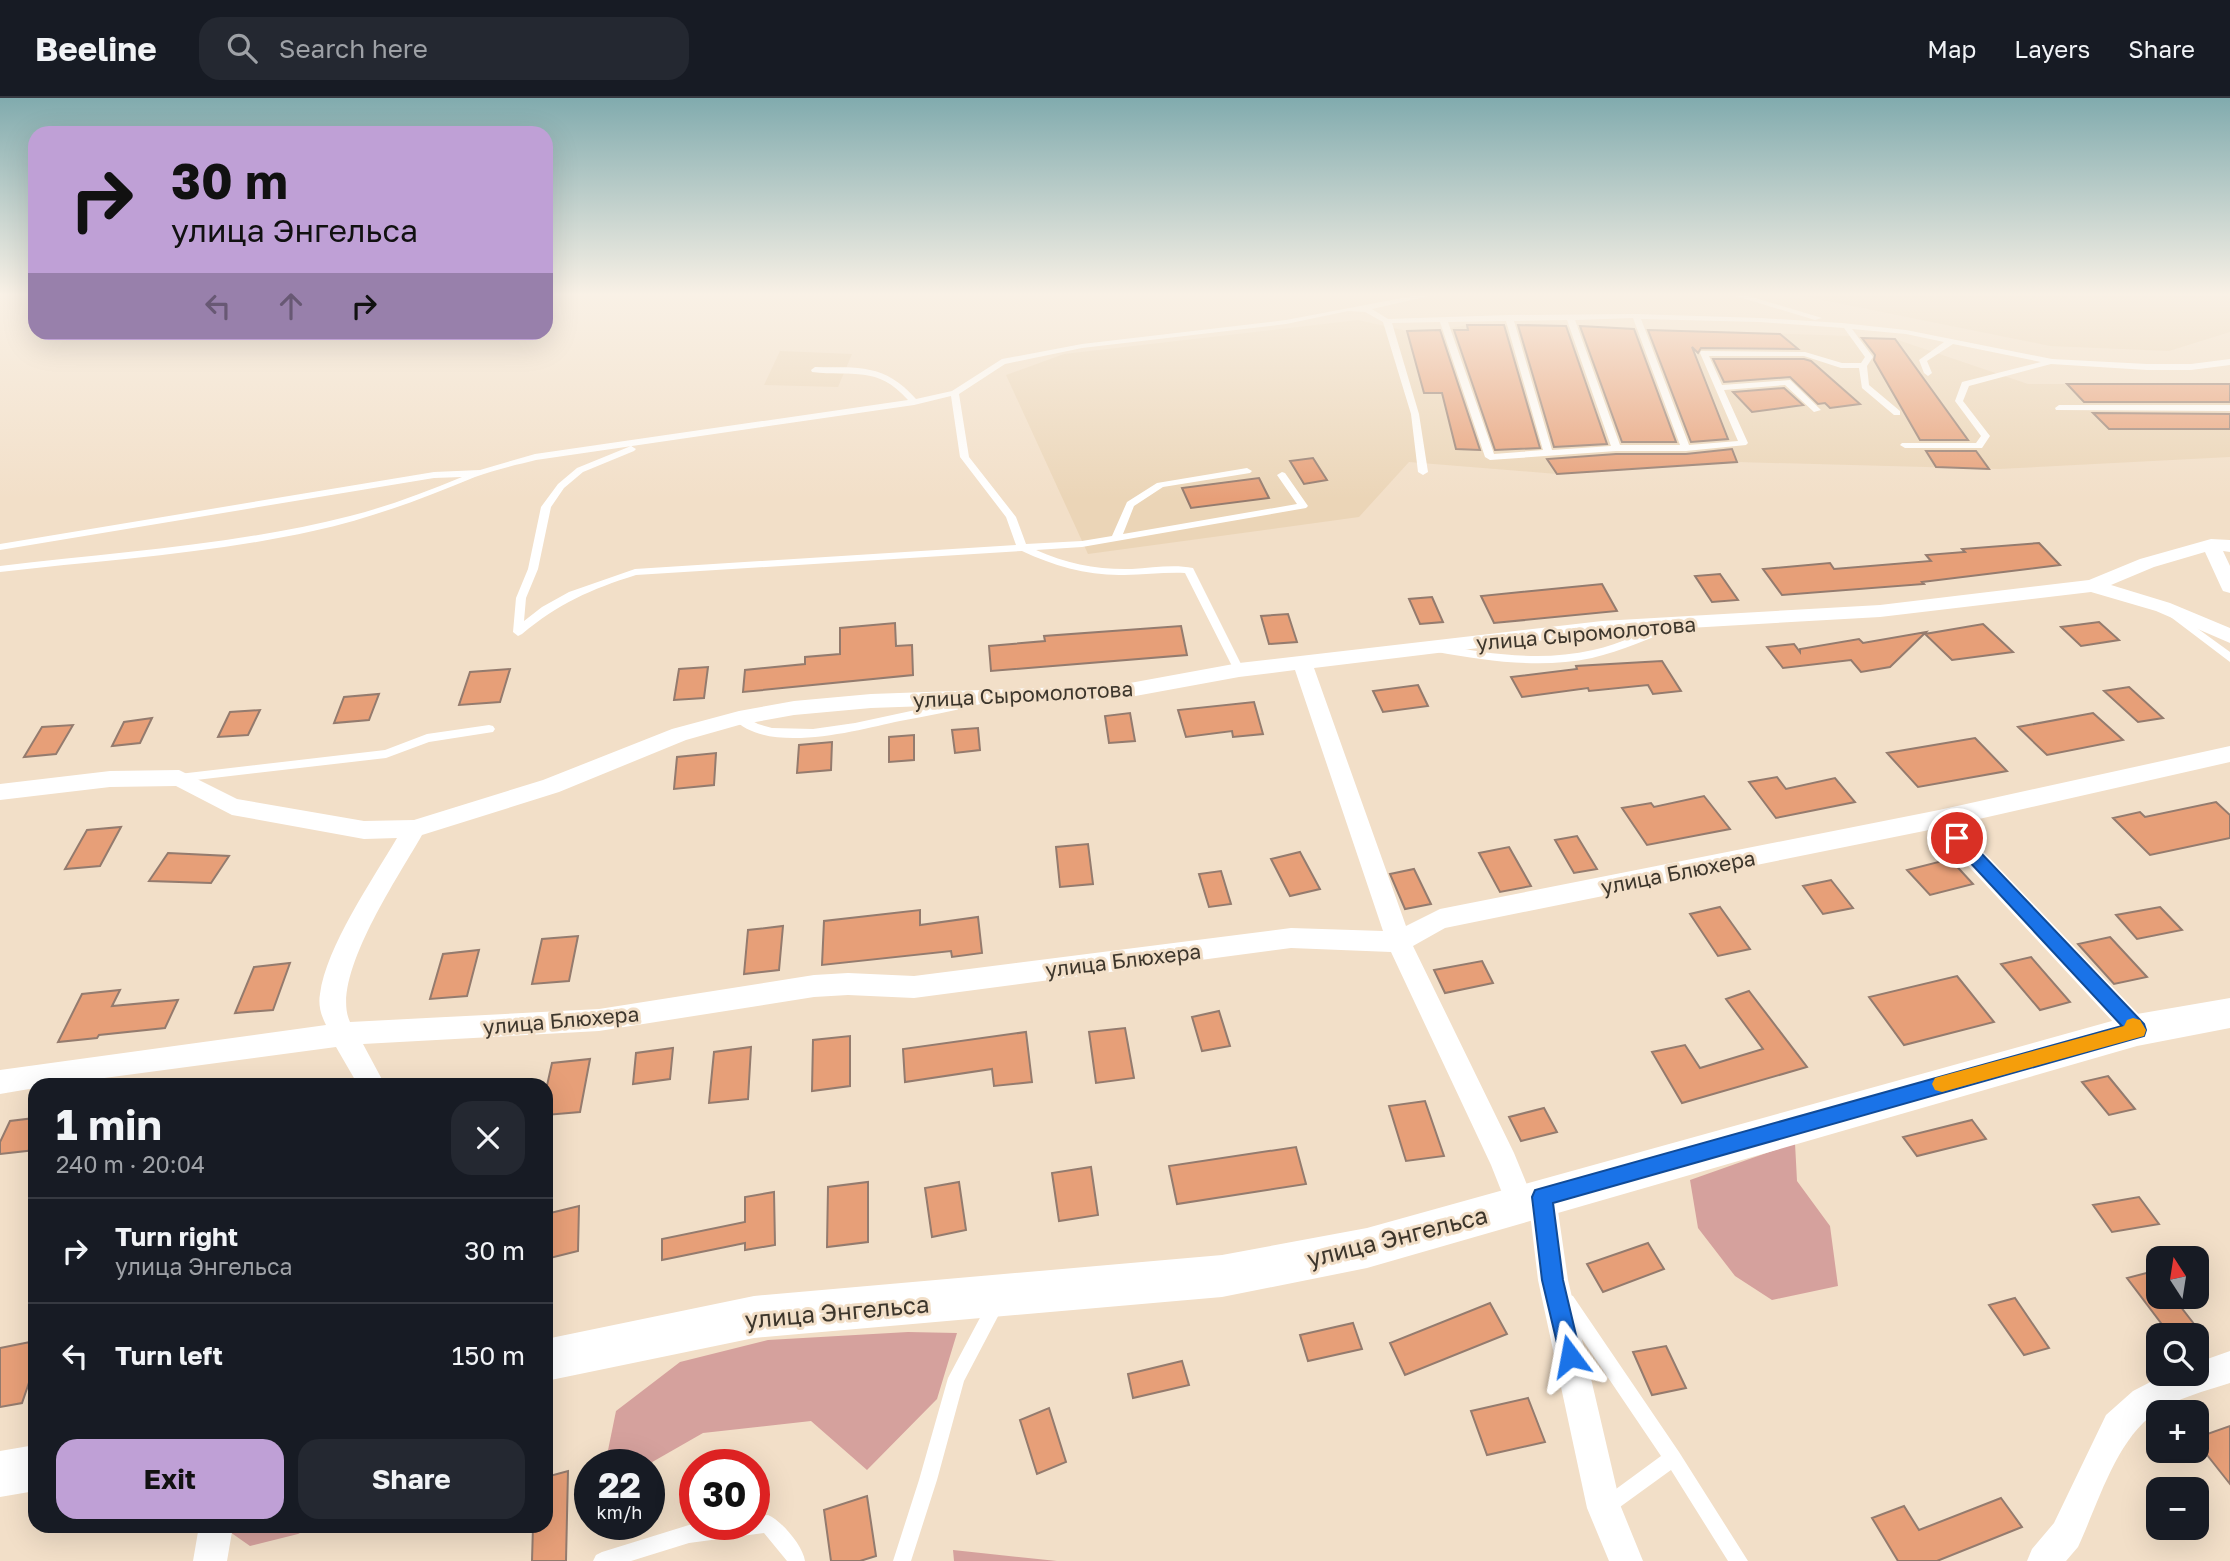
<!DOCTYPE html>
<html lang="en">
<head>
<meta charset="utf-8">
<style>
  body { margin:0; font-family:"Golos Text",sans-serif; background:#242831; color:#f1f3f6; height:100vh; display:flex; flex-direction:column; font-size:26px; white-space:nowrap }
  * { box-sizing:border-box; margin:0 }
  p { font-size:23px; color:#9ea1a6 }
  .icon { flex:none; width:38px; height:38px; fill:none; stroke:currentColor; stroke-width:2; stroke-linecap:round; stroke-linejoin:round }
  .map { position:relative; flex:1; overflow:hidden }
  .panel { position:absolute; left:28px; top:980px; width:525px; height:455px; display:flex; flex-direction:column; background:#171b24; border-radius:21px; box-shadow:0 7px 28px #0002 }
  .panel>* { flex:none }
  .banner { position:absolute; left:28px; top:28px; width:525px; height:214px; border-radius:21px; box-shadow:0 7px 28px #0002; background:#bfa0d6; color:#111; overflow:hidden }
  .needle { width:46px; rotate:348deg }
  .tools { position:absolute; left:2146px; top:1148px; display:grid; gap:14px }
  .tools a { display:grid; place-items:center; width:63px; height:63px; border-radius:14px; background:#171b24; box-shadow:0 7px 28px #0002; font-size:35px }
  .speed { position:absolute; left:574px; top:1351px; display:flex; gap:14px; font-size:35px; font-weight:700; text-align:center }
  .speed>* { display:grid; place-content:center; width:91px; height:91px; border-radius:50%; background:#171b24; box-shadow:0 7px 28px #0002; line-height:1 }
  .speed small { font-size:18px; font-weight:400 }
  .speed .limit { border:10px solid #d22; background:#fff; color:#111 }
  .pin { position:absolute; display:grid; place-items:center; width:60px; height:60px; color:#fff; margin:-30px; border:4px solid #fff; border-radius:50%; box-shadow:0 2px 7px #0007 }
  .me { position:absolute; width:77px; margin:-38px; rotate:347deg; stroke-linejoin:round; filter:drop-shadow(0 0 5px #0008) }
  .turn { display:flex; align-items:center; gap:24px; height:147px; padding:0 28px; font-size:32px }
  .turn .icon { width:91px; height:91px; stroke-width:2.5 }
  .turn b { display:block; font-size:49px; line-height:60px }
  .lanes { display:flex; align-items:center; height:66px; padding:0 28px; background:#0003; justify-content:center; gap:35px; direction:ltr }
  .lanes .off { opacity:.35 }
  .round { display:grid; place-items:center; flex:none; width:74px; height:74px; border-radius:21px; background:#242831 }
  .summary { display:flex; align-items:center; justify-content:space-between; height:119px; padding:0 28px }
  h1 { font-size:42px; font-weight:700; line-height:52px }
  .action { display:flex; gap:14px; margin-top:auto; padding:14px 28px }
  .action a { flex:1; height:80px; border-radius:21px; background:#bfa0d6; color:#111; font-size:28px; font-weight:700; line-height:80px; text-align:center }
  .action a+a { background:#242831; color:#f1f3f6 }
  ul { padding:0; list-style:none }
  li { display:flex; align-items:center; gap:21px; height:105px; padding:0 28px; border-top:2px solid #363941 }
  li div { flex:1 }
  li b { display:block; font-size:26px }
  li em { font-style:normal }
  header { display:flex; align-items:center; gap:42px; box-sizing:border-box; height:98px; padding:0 35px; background:#171b24; border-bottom:2px solid #363941 }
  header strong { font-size:33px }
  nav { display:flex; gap:38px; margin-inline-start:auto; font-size:24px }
  .search { width:490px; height:63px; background:#242831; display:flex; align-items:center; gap:18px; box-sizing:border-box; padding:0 24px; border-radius:21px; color:#9ea1a6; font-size:26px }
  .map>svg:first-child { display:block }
  .built { fill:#ebd5b7 }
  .green { fill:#d5a19d }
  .building { fill:#e79f78; stroke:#947b6e; stroke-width:2 }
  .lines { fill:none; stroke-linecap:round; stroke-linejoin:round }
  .service { fill:#fff; fill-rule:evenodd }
  .minor { fill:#fff; fill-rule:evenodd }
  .secondary { fill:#fff; fill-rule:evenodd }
  .route { fill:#1a73e8; stroke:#114b97; stroke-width:2 }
  .slow { fill:#f59e0b }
  .labels { text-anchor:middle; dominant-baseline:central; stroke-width:6; stroke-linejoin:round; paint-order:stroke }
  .street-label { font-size:21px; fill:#3d362c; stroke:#f2dfc8 }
  .near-street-label { font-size:24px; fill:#3d362c; stroke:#f2dfc8 }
</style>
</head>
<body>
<header>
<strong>Beeline</strong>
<div class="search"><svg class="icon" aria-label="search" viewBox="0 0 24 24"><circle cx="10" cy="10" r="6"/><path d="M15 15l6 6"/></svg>Search here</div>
<nav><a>Map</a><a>Layers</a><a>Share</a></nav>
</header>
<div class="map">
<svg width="2230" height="1463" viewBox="0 0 2230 1463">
  <rect width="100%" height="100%" fill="#f2dfc8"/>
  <path class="built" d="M1793,196H2230V234L2169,253L2050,248Z
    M1358,222L1407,233L1440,232L1467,227H1523L1850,238L1895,241L2028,286H2230V359L1999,371L1737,364L1557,376L1409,364L1359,419L1088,456L1006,277L1064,256Z
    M780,253L852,256L838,289L764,287Z"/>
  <path class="green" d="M1795,1045L1797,1083L1830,1128L1838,1188L1772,1202L1735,1178L1698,1130L1690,1082Z
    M908,1234L957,1235L937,1301L867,1372L811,1323L703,1335L647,1367H605L616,1313L680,1264L768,1242Z
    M233,1428H314L298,1436L250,1448L230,1434Z
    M953,1452L1057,1463H954Z"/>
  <path class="building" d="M1467,227H1504L1540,350L1495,352L1454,232H1468Z
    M1518,227L1566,228L1607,346L1554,349Z
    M1580,228L1634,231L1676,344H1622Z
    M1440,232L1480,352L1456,351L1442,295H1424L1407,233Z
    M1648,232L1780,236L1798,251L1701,250L1698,255L1692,249L1728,341L1691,344Z
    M1862,240L1895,241L1968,342H1920L1874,262L1875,257Z
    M1713,261H1804L1811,263L1860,306L1830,310L1825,305L1818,306L1790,279L1724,284Z
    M2067,286H2230V304H2084Z
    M1784,290L1803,307L1752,314L1733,294Z
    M2093,315L2230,316V331H2109Z
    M1732,351L1737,364L1557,376L1547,361L1616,356H1686Z
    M1926,353H1976L1989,371L1936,369Z
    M1313,360L1327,382L1304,386L1290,363Z
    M1259,380L1269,400L1191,410L1182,390Z
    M2039,445L2060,467L1922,484L1924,486L1782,497L1763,471L1830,465L1834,471L1931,463L1926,457L1965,454L1962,451Z
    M1720,476L1738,502L1712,504L1695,478Z
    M1602,486L1617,513L1494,525L1481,498Z
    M1432,499L1443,524L1420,526L1409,501Z
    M1288,516L1297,544L1269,546L1261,518Z
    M2099,524L2119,542L2081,548L2061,529Z
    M895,525L896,548L912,547L913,577L743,594L745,572L805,566V559L840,556V530Z
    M1983,526L2013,554L1952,562L1925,536Z
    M1181,528L1187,557L991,573L989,548L1045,543L1044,538Z
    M1926,534L1890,569L1861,574L1851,562L1783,570L1767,549L1794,546L1800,554V551L1859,541L1863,545Z
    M1662,563L1681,593L1653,596L1648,587L1589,593L1588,590L1522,599L1511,579L1577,571L1576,568Z
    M708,569L704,600L674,602L679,571Z
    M510,571L500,604L459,607L470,574Z
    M1418,587L1428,608L1383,614L1373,593Z
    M2129,589L2163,620L2138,624L2104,593Z
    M379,596L369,622L334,625L344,599Z
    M1254,604L1263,636L1233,639L1232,633L1186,639L1178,612Z
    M260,612L248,637L218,639L230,614Z
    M1130,615L1135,643L1109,645L1105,618Z
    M2093,615L2123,642L2047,657L2018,629Z
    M152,620L140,645L112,648L124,624Z
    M73,627L56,656L24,659L42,629Z
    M978,630L980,652L955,655L952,632Z
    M914,637V662L889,664V639Z
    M1975,640L2007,673L1918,689L1887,655Z
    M832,644L831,672L797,675L799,647Z
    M716,655L714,687L674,691L677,659Z
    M1777,679L1786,691L1835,680L1855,704L1776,720L1749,684Z
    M1704,698L1730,731L1647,747L1622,710L1651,705L1654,709Z
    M2216,704L2230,717V740L2150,757L2113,720L2140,714L2145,719Z
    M121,729L100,768L65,771L87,732Z
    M1577,738L1597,771L1574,775L1555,742Z
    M1088,746L1093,786L1060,789L1056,749Z
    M1509,749L1531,788L1500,794L1479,755Z
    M1300,754L1320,791L1290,798L1271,761Z
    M168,755L229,758L211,785L149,783Z
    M1950,761L1973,786L1930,797L1907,772Z
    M1414,771L1431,806L1405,811L1390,776Z
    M1221,773L1231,806L1209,809L1199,776Z
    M1831,782L1853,810L1823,816L1803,788Z
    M1720,809L1750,851L1718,858L1690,816Z
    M2160,809L2182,832L2137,841L2116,817Z
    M920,812V827L978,819L982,855L952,859L951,853L822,867L824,823Z
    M783,828L779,872L744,876L748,832Z
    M578,838L569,883L532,886L542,841Z
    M2110,839L2147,879L2114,886L2078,846Z
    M479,852L467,898L430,901L443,856Z
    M2031,859L2070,904L2040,912L2001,866Z
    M1482,863L1493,885L1445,895L1434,872Z
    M290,865L273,912L235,915L254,869Z
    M1957,878L1994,924L1904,947L1869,899Z
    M120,892L112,908L178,902L165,930L99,937L97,940L58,944L82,896Z
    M1749,893L1807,969L1682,1005L1652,954L1685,947L1700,970L1763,951L1726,901Z
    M1219,913L1230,948L1202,953L1192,919Z
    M1125,930L1134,980L1096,985L1089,934Z
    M1026,934L1032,984L994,988L992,971L905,984L903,951Z
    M850,938V988L812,993L813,942Z
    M751,949L748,1001L709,1005L714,954Z
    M673,950L670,981L633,986L636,955Z
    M590,961L580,1014L546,1017V992L552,965Z
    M2108,978L2135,1011L2109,1017L2082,984Z
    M1425,1003L1444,1058L1406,1063L1389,1008Z
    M1544,1010L1557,1034L1521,1043L1509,1019Z
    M35,1020V1052L0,1056V1044L10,1023Z
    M1972,1022L1986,1041L1917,1058L1903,1039Z
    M1296,1049L1306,1086L1177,1106L1169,1068Z
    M1091,1069L1098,1117L1059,1123L1052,1075Z
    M868,1084V1144L827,1149L828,1089Z
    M959,1084L966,1132L932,1139L925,1090Z
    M774,1094L775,1147L745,1152V1145L662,1162V1141L745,1124V1099Z
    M2139,1099L2159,1126L2112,1134L2093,1107Z
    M579,1108L578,1153L546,1161V1116Z
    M1648,1145L1664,1171L1603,1194L1587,1166Z
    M2158,1172V1199H2173L2198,1231L2170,1237L2127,1180Z
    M2015,1200L2049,1250L2024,1257L1989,1207Z
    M1490,1205L1507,1236L1405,1277L1390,1245Z
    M1353,1225L1362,1251L1308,1263L1300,1237Z
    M35,1243V1267L22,1305L0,1309V1250Z
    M1666,1248L1686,1290L1652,1297L1633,1254Z
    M1182,1263L1189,1287L1133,1300L1128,1276Z
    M1528,1300L1545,1344L1487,1357L1471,1313Z
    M1049,1310L1066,1364L1037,1376L1020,1322Z
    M2230,1328V1386L2196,1343V1340Z
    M568,1373L566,1463H532L533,1428H546V1379Z
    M867,1398L876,1458L860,1463H831L824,1412Z
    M2001,1400L2022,1429L1937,1463H1898L1872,1420L1904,1408L1919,1432Z"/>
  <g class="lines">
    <path class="service" d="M1423,196H1438L1372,211L1388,221L1509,217L1636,216L1760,220L1842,225L1906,232L2052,261L2147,266H2191L2230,261V267L2191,272H2147L2051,266L1969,288L1963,303L1990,338L1982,350H1905L1900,347L1902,345H1976L1981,338L1955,303L1962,284L2041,264L1953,246L1927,263L1932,275L1928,278L1924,275L1919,262L1944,244L1906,236L1852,231L1873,259L1867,268L1869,287L1900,313V317H1894L1862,290L1859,270H1841L1804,258H1709L1722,287L1790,282L1821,312L1814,314L1785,287L1724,292L1748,345L1746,347L1686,353H1616L1490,362L1485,359L1440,224L1392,225L1419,316L1428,374L1423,377L1418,374L1411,316L1383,224L1365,214L1348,213L1286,226L1082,250L1005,266L959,296L969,359L1016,419L1026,446L1082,443L1112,438L1127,404L1157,385L1247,370L1252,373L1250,375L1163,389L1134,408L1123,436L1297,406L1277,377L1282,374L1285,375L1308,408L1306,410L1082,449L1036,452C1067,466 1099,472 1132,471C1152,470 1173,466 1193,470L1244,572L1239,576L1234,572L1185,475C1165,474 1145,477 1124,477C1089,478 1054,468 1022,453L636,477C591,491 558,506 522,536L518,538L513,534L516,500L528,471L541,409L558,386L577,370L631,348L636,351L634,353L583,374L564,390L551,409L538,471L526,500L524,523L542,509L569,494L635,471L1016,447L1006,419L960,359L951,298L914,307L536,362C516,367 493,372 475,379C422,401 369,421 313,433C210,456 104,462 0,474V468C117,454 236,447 350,418C389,408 426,394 462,379L434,380L0,452V446L434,374L480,372L535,356L908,302C877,267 853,279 812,274L811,272L815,269C859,270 884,265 916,301L952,293L1002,261L1082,246L1286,222ZM1633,220L1680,347H1620L1575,222ZM1641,221L1760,224L1844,230L1865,259L1861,265H1842L1805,254L1701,253L1700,255L1738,343L1689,347ZM1567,222L1611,348L1552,352L1514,223ZM1506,223L1543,352L1494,356L1448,224Z
      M1729,196H1742L1822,220L1815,222Z
      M2059,307H2230V313L2056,312L2055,310Z
      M2172,512L2230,554V564L2168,517V513Z
      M1675,524L1680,527L1679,529C1650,540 1622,553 1592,560C1541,571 1488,563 1437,554L1432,550L1437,546C1488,556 1541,564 1593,552C1621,546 1647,532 1675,524Z
      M976,599L982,603L980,606C954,613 927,618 900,623C858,632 767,658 733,620L739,616L758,626L772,630L813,631L855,625Z
      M489,627L493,628L495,631L493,634L429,644L386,660L179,684L173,680L179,676L385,652L427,636Z
      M1567,1196L1573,1198L1679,1354L1748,1463H1728L1671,1372L1613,1414L1607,1417L1601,1414L1598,1408L1601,1402L1661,1358L1561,1210L1559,1204L1561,1198Z
      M997,1197L1003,1199L1005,1205L964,1283L937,1382L911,1463H893L919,1382L948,1280L991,1199Z
      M768,1417C782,1423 803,1448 805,1463H787L764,1435L689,1445L631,1463H593L596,1457L602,1454L689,1427L754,1426V1419Z"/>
    <path class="minor" d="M2211,441L2230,442V454L2223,453L2230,468V495L2223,493L2221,489L2205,454L2154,469L2111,487L2170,505L2230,530V545L2156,513L2091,494L1880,519L1602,535L1314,570L1406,828L1440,811L1939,712L2230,648V664L1957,726L2146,924L2150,932L2146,940L2137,943L2128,940L1934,731L1445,830L1413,848L1514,1055L1530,1094L1532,1089L1542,1085L1552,1089L1556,1099L1568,1182L1621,1409L1643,1463H1609L1587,1410L1538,1182L1530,1115L1520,1119L1510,1115L1491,1067L1391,854L1291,850L914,900L848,897L814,899L599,933L363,946L385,987H358L336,949L52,987H35V990L0,996V972L326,927C321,917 318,907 320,896C326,849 373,781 397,740L364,741L232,717L176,688L110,689L0,702V686L110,673L179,672L237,701L364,723L414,722L543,682L672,631L739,613L794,603L871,596L1119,587L1239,565L1602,523L1880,507L2089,482L2140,461ZM1295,572L1383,833L1291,830L914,878L848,875L814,877L599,911L350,924C329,880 399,778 422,737L559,694L686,642L739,627L794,617L871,610L1119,601L1239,579Z
      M2230,1253V1285C2205,1293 2177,1300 2155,1315C2116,1342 2098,1406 2078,1449L2066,1463H2027L2032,1451L2054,1425L2106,1317L2133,1293L2162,1278L2196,1276V1265Z
      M199,1428H233L227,1463H193Z"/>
    <path class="secondary" d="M2230,900V930L2137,948L1367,1170L1222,1199L754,1240L546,1283V1241L754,1198L1222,1157L1367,1130L2137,916Z
      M35,1347V1393L0,1399V1353Z"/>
  </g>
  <linearGradient id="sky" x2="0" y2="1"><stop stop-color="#81abae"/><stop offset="0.49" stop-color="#f9f1e6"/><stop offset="1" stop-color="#f9f1e6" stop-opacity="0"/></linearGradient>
  <rect width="2230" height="401" fill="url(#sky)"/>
  <path class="route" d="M1957,734L1963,736L2144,926L2146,932L2144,938L1553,1105L1563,1182L1581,1258L1577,1266L1570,1269L1562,1266L1542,1182L1532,1099L1535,1092L2122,928L1951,744L1949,740Z"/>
  <path class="slow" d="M2133,920L2140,922L2146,932L2144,938L1942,994L1935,992L1932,986L1935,980L1942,978L2124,928L2127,922Z"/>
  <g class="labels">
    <g class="street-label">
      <text transform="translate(1586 535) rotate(-5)">улица Сыромолотова</text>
      <text transform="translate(1023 596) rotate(-3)">улица Сыромолотова</text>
      <text transform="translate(1678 774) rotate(-11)">улица Блюхера</text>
      <text transform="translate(1123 862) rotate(-7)">улица Блюхера</text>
      <text transform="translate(561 922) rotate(-5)">улица Блюхера</text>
    </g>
    <g class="near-street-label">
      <text transform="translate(1397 1138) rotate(-14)">улица Энгельса</text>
      <text transform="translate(837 1213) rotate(-5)">улица Энгельса</text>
    </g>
  </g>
</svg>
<div class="tools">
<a><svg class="needle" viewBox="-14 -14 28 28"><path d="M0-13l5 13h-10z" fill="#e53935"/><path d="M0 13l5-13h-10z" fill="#9ea1a6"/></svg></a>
<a><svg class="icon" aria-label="search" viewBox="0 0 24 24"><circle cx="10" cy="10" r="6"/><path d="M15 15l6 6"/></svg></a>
<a>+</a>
<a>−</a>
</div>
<div class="speed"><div>22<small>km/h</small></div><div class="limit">30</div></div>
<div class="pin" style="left:1957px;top:740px;background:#d93025"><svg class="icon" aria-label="arrive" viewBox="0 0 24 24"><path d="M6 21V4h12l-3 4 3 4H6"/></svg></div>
<svg class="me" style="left:1570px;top:1258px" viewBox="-20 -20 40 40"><path d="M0-17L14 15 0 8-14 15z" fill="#1a73e8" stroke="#fff" stroke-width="4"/></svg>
<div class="banner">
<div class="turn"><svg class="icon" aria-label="right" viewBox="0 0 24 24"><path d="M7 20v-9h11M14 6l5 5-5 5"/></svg><div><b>30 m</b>улица Энгельса</div></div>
<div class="lanes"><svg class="icon off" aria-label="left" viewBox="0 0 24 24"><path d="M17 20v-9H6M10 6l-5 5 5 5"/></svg><svg class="icon off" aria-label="ahead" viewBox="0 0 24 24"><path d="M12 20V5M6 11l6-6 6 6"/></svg><svg class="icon" aria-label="right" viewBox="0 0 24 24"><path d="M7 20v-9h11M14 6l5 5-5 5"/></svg></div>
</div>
<section class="panel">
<div class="summary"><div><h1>1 min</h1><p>240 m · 20:04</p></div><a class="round"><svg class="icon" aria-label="close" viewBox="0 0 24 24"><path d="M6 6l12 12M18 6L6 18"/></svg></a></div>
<ul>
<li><svg class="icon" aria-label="right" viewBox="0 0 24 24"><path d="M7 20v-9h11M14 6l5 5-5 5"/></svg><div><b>Turn right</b><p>улица Энгельса</p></div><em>30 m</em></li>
<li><svg class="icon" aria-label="left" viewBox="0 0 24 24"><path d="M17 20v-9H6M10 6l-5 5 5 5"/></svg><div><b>Turn left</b></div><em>150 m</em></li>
</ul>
<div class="action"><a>Exit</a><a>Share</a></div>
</section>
</div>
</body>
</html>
